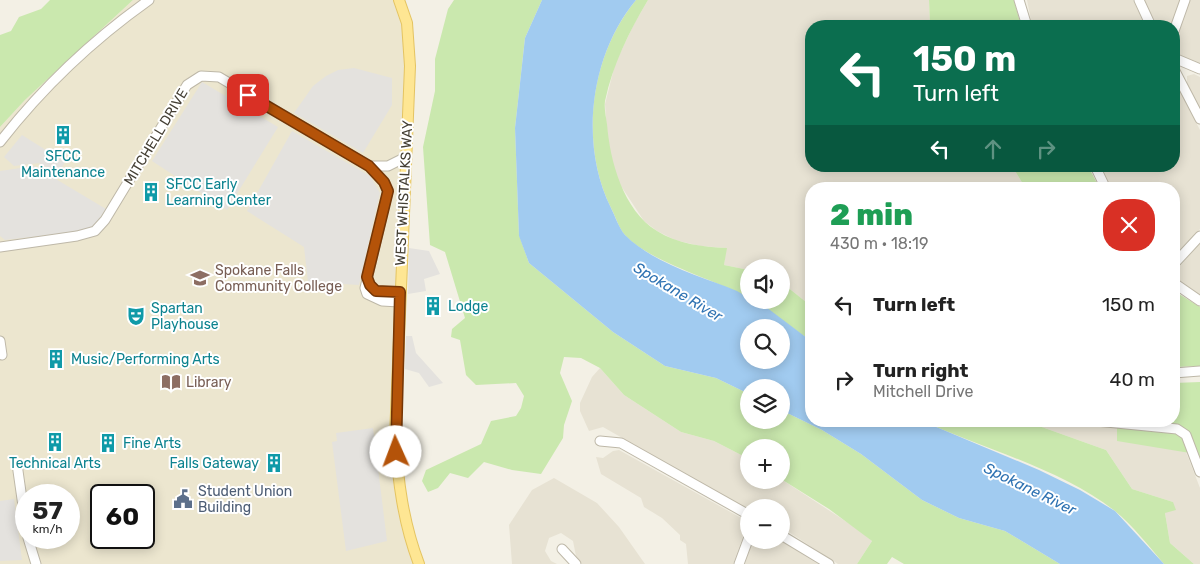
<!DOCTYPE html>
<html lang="en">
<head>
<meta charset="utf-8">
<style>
  body { margin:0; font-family:Rubik,sans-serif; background:#f6f6f6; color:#222; height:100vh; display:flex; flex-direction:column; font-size:19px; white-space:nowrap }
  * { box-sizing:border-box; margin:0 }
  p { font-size:16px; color:#767676 }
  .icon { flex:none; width:28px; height:28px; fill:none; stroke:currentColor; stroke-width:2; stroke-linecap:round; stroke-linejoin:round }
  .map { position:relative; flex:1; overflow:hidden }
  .sheet { position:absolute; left:805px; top:182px; width:375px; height:245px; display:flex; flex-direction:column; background:#fff; border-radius:20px; box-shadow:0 2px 12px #0003 }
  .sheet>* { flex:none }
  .hud { position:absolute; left:805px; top:20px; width:375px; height:152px; border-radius:20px; box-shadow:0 2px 12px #0003; background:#0b6e4f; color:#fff; overflow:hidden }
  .controls { position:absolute; left:740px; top:259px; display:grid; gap:10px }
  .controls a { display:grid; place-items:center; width:50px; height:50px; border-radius:50%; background:#fff; box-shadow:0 2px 12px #0003; font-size:25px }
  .speed { position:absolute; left:15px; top:484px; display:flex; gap:10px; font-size:25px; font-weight:700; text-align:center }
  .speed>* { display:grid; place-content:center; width:65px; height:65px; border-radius:50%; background:#fff; box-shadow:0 2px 12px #0003; line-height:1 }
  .speed small { font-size:12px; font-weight:400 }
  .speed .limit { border:2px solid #111; border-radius:8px; background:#fff; color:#111 }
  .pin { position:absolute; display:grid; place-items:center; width:42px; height:42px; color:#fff; margin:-21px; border-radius:10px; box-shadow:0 2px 8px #0006 }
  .me { position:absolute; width:55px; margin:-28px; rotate:358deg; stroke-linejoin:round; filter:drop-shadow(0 0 4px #0008) }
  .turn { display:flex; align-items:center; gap:18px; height:105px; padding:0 25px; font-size:22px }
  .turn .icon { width:65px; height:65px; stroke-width:2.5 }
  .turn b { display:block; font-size:35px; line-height:42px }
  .lanes { display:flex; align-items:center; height:48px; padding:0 25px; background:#0003; justify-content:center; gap:25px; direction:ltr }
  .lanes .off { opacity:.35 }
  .round { display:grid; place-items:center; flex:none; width:52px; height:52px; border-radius:20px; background:#f6f6f6 }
  .summary { display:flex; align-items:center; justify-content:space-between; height:85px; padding:0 25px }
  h1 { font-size:30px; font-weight:800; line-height:38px; color:#1e9e55 }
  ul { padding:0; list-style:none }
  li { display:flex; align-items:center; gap:15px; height:75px; padding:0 25px }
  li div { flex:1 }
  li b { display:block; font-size:19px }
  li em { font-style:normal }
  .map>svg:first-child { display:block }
  .residential { fill:#e7e2d3 }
  .education { fill:#ece6cf; fill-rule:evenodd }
  .green { fill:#cae8ae }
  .parking { fill:#e4e2de }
  .water { fill:#a1cbf0; fill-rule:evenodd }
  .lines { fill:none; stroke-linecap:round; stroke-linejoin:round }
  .minor-casing { stroke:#beb8a8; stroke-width:11 }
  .major-casing { stroke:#e4c462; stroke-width:12 }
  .minor { stroke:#fff; stroke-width:9 }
  .major { stroke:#fee693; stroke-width:10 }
  .route-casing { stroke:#753606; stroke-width:12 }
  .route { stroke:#b45309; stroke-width:9 }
  .labels { text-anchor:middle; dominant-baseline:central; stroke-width:4; stroke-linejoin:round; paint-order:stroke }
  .street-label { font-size:14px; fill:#454035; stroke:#fff }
  .culture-label { font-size:14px; fill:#0d838f; stroke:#fff; text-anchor:start }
  .education-label { font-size:14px; fill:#785e54; stroke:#fff; text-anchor:start }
  .service-label { font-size:14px; fill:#4e5e75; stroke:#fff; text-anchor:start }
  .water-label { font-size:15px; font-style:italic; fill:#2e72b2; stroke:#fff }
</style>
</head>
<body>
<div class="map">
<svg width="1200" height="564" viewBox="0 0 1200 564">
  <rect width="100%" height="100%" fill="#f3f0e5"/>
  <path class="residential" d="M648,0H929L930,26H811V166H1012L1026,189H811V306L781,282V268H749V270L724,265L726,248L700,246L675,240L657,231L644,221L617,180L608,147L605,104L615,64L634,24Z
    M1027,0H1133L1147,26H1032Z
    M1143,0H1200V68L1177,58L1174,52V26H1157Z
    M1194,74L1200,77V110L1187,84V76Z
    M1174,79L1200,130V229L1174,257V189H1111L1099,166H1174Z
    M1200,243V296L1176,281L1174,273Z
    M600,368L624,395L681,432L714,441L749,459V480L781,479L859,530L872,541L857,564H838L781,527V508H749V510L603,427L589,431L580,411V403L592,377Z
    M1025,421H1174L1200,488V564H1194L1170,543L1165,513L1173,502L1132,489L1106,450Z
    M619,450L743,519L746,528L733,564H688L686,544L680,540V535L662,518L644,507L641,498L601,474L596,457L603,458L613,451Z
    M554,478L597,503L619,527L645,564H582L576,556L573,541L561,533L549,538L545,551L551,561L557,564H512L509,525L532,490Z
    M753,540H779L818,564H745Z"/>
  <path class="education" d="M133,0H399L407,23L395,437L419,564H0V127L25,100ZM26,495H69V538H26ZM101,495H144V538H101Z"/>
  <path class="green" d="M50,0H133L25,100L0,127V35L11,31L19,17L41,9Z
    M454,0H542L525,38L515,128L519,235L529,263L613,332L665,366L716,378L749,394V420H781V410L822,430L861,454L922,500L959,518L1005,531L1060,564H904L892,557L887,564H857L872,541L829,509L781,479V448H749V459L714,441L681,432L624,395L600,368L581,358L564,357L560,373L572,401L564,425L563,438L541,474L512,470L484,462L468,478L450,473L438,488L428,492L422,481L426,470L481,444L491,421L516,416L521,408L524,396L516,383L476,385L466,375L460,340L451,337L452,329L465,318L445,252L430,245L423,147L435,91V59L448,9Z
    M636,0H648C629,32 613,64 605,101C604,109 606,117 607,124C610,161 623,210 657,231C678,244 702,247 727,248L724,265L749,270V298C716,280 647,261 624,234C619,228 616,218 612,210C579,145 589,57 636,0Z
    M929,0H1014L1021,26H930Z
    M1012,166H1088L1100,189H1026Z
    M781,282L811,306V341L753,300H781Z
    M1174,291L1200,307V366L1174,367Z
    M1200,382V463L1196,454L1117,441V421H1174V383Z
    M922,421H1025L1106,450L1132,489L1173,502L1176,510L1165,513L1170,543L1194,564H1164C1149,546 1133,526 1115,511C1063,470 983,448 922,421Z"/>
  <path class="parking" d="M354,68L392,78V105L363,153L294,113L313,86L326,76L338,70Z
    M202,82L278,127L227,210L152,161Z
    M292,131L370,176L380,193L359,285L308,282L304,247L247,211Z
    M22,135L65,162L58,174L39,163L14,166L4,157Z
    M34,166L106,209L95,226L75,232L5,240L0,236V171Z
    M409,248L429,251L440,274L424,279L426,291L408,294Z
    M406,336H412L416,353L443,383L429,387L419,373L405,369Z
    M373,428L387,541L346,551L332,442L337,441L336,433Z
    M14,499L22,560L0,561V501Z"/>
  <path class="water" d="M542,0H636C590,55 579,144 611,208C615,216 619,228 625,235C654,264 701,276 737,291L749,298V300L762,304L811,341V421H922L1039,470L1080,490L1115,511L1164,564H1060L1005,531L959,518L922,500L861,454L822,430L781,410V388H749V394L716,378L665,366L613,332L529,263L519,236L515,128L525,38ZM749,328H781V360H749Z"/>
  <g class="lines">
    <g class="minor-casing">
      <path id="minor" d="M1019,0L1027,26
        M1139,0L1151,26
        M1174,31L1185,0
        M1174,58L1200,69
        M1174,69L1200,119
        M0,142C42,88 94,39 149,0
        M369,166H388L406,157
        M1095,166L1106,189
        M0,247L77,236L95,231L105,220L187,85L201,76L219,77L369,166L384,182L388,191L365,288L367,294L382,301L399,302
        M1174,264L1200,236
        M367,278L370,285L376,291L400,292
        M1174,283L1200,301
        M0,341L2,355
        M1174,373L1200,371
        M1096,421L1177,429L1186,435L1200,472
        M600,441L621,443L749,515
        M17,464L26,527
        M781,535L829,564
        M28,538L36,564
        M562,549L576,564
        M739,564L749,537"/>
    </g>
    <g class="major-casing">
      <path id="major" d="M399,0L407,23L410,66L395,437C398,481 403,522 419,564"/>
    </g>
    <use href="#minor" class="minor"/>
    <use href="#major" class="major"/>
  </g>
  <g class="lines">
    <g class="route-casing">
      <path id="route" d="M248,95L369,166L384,182L388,191L367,277L370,285L376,291L400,292L396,452"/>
    </g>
    <use href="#route" class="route"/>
  </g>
  <defs>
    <g id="building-bare" transform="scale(1.5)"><path d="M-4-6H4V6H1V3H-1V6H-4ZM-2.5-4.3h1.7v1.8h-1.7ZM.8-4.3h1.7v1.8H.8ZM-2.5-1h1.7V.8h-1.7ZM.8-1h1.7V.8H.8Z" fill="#0f9aa8" stroke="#fff" stroke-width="2.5" paint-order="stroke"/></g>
    <g id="university-bare" transform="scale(1.5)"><path d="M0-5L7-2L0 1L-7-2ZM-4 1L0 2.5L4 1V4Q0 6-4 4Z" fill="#8d6e63" stroke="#fff" stroke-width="2.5" paint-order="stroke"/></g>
    <g id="theatre-bare" transform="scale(1.5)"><path d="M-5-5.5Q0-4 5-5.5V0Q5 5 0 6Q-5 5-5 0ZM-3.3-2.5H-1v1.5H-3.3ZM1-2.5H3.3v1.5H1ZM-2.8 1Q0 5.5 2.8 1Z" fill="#0f9aa8" stroke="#fff" stroke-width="2.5" paint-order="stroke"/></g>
    <g id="library-bare" transform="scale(1.5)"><path d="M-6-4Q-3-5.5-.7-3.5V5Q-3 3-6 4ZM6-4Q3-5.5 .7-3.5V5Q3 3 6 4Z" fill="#8d6e63" stroke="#fff" stroke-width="2.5" paint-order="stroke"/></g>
    <g id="civic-bare" transform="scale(1.5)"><path d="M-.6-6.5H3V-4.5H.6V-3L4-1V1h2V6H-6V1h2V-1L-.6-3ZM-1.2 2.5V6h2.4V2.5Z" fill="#5c6f8a" stroke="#fff" stroke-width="2.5" paint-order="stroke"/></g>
  </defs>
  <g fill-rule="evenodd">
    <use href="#building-bare" x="63" y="135"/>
    <use href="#building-bare" x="151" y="192"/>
    <use href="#university-bare" x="200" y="278"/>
    <use href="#building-bare" x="433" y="306"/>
    <use href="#theatre-bare" x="136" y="316"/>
    <use href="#building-bare" x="56" y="359"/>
    <use href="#library-bare" x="171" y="382"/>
    <use href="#building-bare" x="55" y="442"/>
    <use href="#building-bare" x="108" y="443"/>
    <use href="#building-bare" x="274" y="463"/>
    <use href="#civic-bare" x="183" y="499"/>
  </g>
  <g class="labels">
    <g class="street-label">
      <text transform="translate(156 137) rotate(-59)">MITCHELL DRIVE</text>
      <text transform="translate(404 193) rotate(-87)">WEST WHISTALKS WAY</text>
    </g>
    <g class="culture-label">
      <text x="63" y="156" text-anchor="middle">SFCC<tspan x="63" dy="16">Maintenance</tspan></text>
      <text x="166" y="184">SFCC Early<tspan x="166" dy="16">Learning Center</tspan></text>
      <text x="448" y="306">Lodge</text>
      <text x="151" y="308">Spartan<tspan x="151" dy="16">Playhouse</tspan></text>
      <text x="71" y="359">Music/Performing Arts</text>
      <text x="123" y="443">Fine Arts</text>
      <text x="55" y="463" text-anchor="middle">Technical Arts</text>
      <text x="259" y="463" text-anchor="end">Falls Gateway</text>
    </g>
    <g class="education-label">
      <text x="215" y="270">Spokane Falls<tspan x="215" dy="16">Community College</tspan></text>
      <text x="186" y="382">Library</text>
    </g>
    <g class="service-label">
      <text x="198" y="491">Student Union<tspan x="198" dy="16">Building</tspan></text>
    </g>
    <g class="water-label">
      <text transform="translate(678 292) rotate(31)">Spokane River</text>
      <text transform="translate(1030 489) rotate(26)">Spokane River</text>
    </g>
  </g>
</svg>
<div class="controls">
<a><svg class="icon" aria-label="sound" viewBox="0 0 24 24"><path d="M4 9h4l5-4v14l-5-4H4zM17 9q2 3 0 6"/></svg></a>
<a><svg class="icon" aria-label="search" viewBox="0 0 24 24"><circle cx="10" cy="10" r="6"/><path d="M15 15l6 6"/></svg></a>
<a><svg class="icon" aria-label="layers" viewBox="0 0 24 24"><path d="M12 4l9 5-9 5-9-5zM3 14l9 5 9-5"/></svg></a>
<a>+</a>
<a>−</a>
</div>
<div class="speed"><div>57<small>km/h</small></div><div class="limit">60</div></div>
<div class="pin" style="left:248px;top:95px;background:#d93025"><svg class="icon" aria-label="arrive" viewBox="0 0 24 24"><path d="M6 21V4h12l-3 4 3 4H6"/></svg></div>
<svg class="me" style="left:396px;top:452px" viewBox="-20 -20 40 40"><circle r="19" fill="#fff"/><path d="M0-13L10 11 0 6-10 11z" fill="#b45309"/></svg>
<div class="hud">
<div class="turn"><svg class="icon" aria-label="left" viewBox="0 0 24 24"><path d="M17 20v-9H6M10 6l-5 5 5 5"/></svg><div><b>150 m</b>Turn left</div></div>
<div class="lanes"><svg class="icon" aria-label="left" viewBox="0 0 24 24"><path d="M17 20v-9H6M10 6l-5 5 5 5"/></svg><svg class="icon off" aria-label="ahead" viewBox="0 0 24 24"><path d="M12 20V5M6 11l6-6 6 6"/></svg><svg class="icon off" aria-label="right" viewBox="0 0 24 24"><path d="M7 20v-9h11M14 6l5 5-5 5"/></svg></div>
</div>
<section class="sheet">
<div class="summary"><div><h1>2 min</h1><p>430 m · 18:19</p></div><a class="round" style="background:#d93025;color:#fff"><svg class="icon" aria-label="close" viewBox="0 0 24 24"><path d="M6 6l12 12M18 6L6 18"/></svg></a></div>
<ul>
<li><svg class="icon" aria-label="left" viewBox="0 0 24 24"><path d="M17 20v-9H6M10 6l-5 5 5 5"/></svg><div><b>Turn left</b></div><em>150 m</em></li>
<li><svg class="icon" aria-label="right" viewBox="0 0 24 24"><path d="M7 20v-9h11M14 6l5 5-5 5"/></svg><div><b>Turn right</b><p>Mitchell Drive</p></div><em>40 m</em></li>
</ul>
</section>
</div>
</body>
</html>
